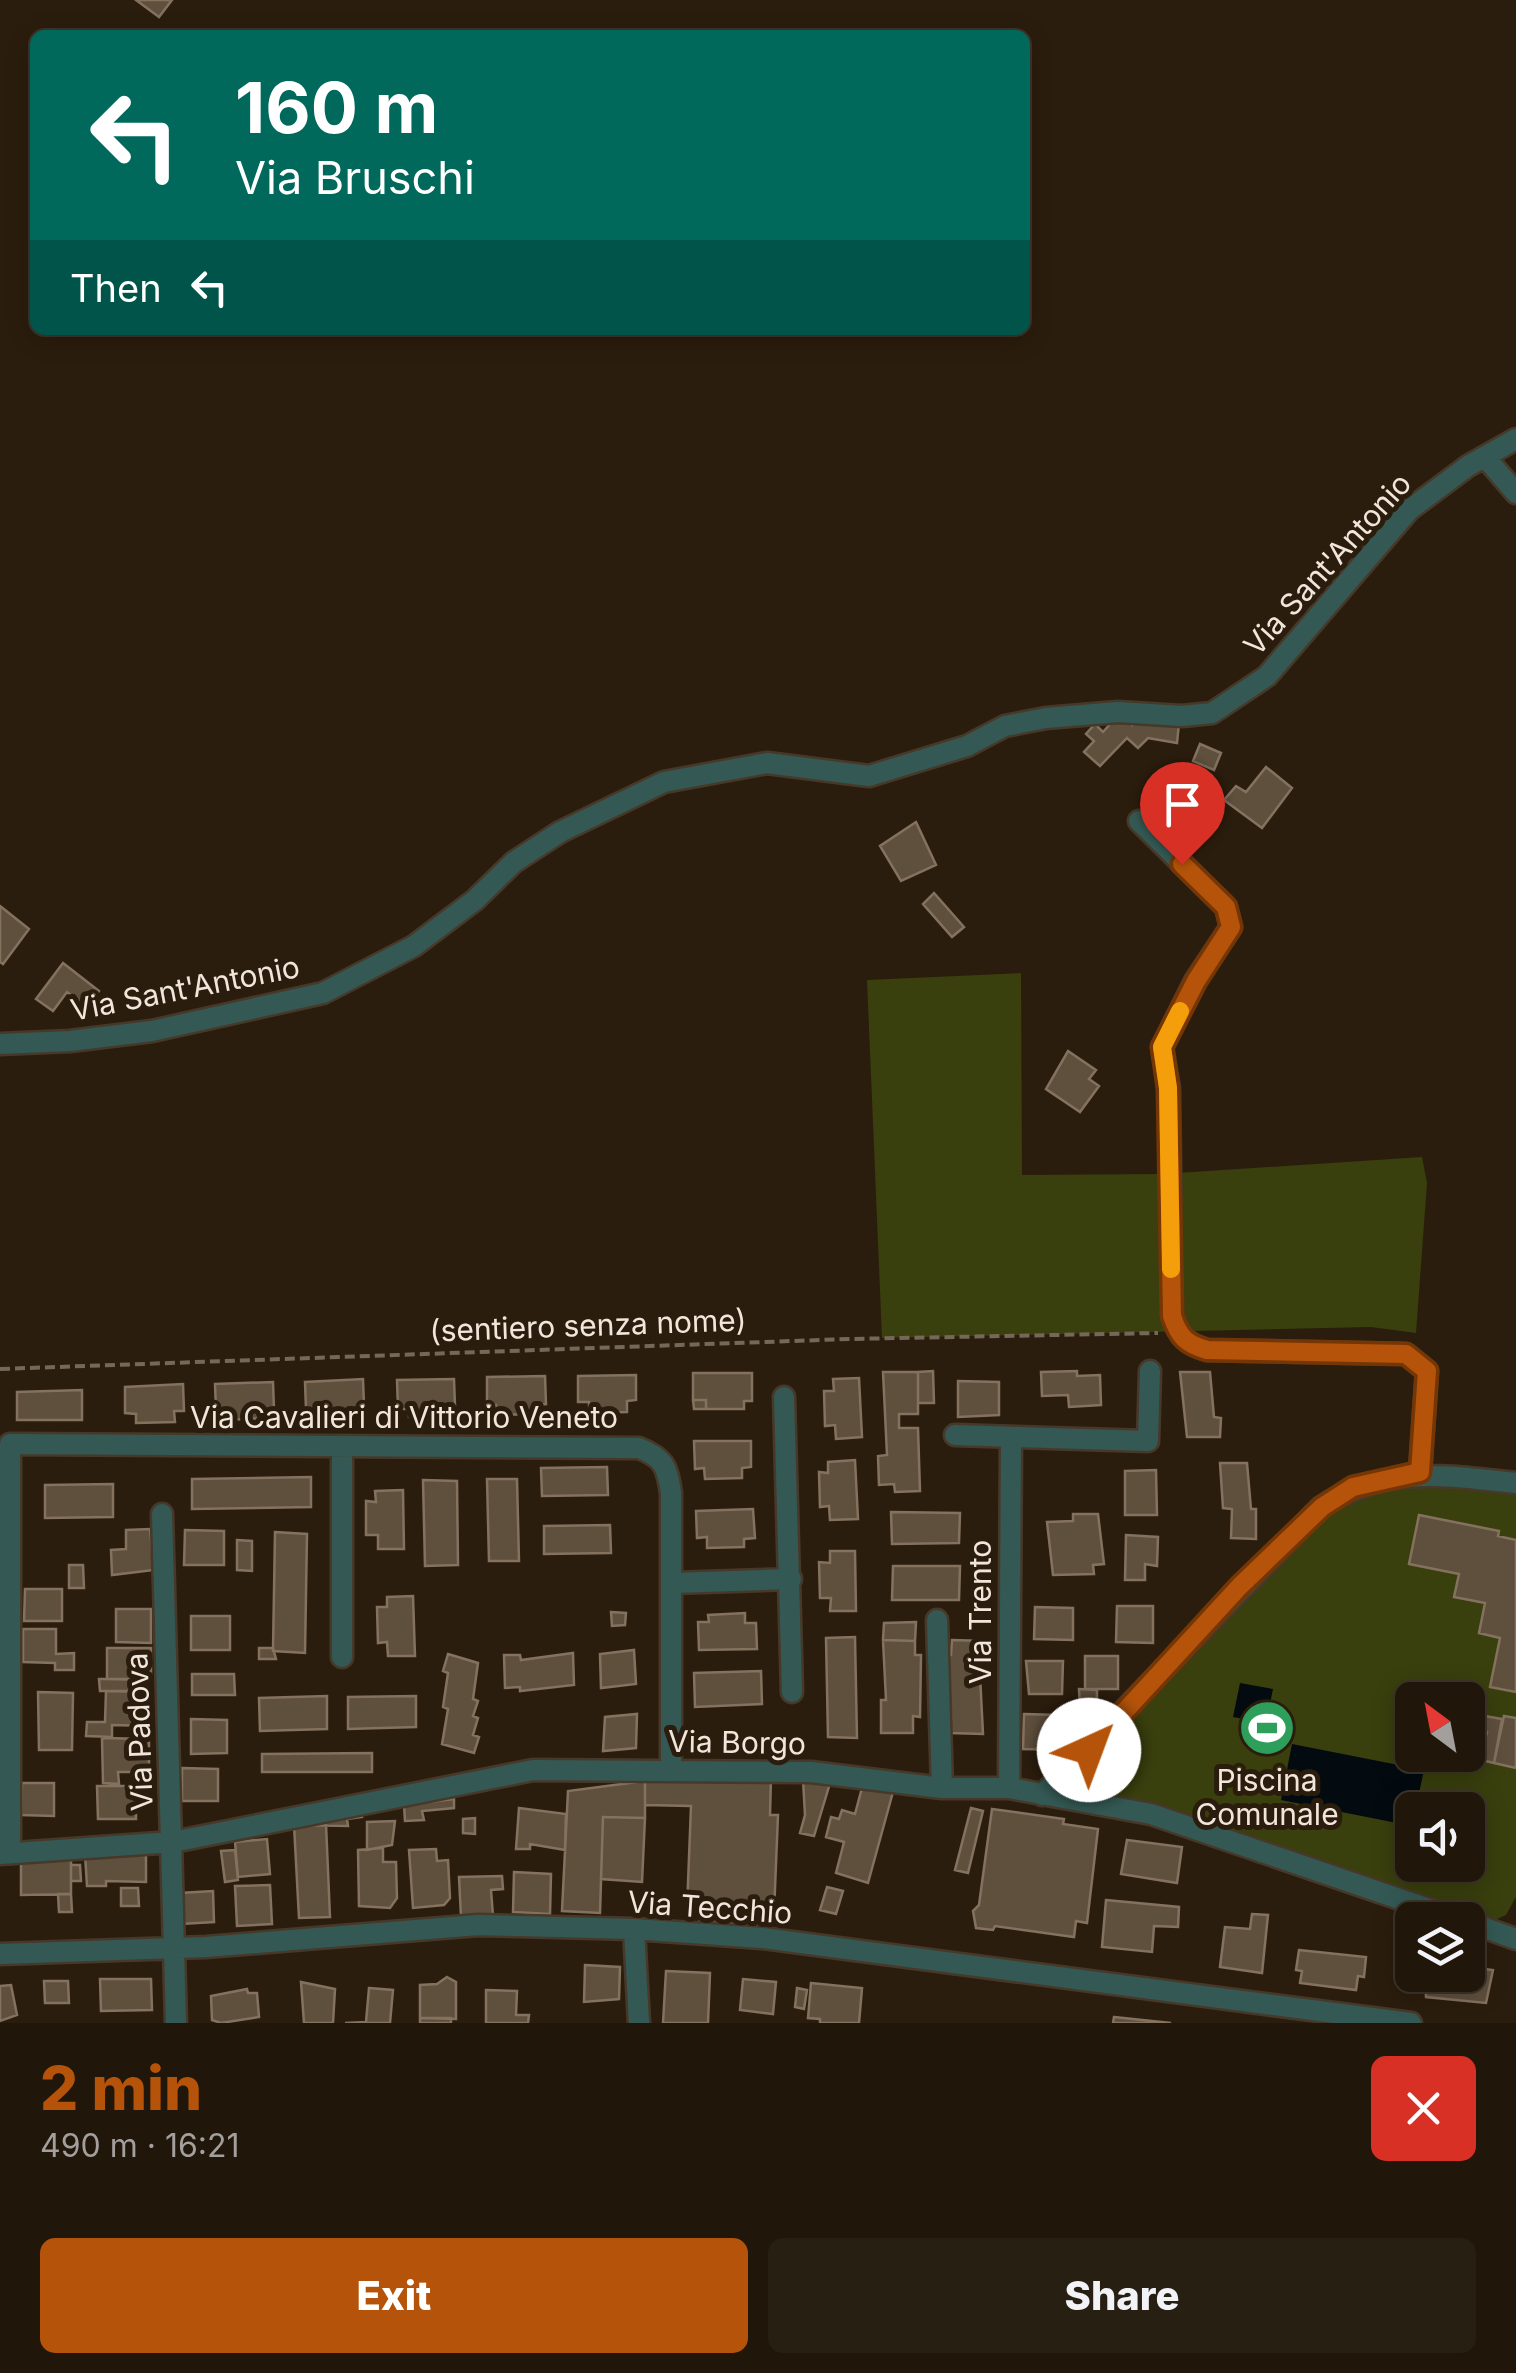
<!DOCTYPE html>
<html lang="en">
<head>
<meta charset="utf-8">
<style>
  body { margin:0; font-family:Inter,sans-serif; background:#281f13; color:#f1f3f6; height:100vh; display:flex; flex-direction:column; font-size:38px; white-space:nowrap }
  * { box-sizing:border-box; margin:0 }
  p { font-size:32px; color:#a29f9c }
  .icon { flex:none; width:55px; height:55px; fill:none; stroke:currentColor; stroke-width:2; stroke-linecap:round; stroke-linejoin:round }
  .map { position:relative; height:2023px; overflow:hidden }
  .details { display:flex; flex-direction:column; background:#20160a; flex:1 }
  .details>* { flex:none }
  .top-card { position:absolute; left:30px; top:30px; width:1000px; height:305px; border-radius:15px; box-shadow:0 5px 25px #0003,0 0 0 2px #3d352b; background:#00695c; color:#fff; overflow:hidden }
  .needle { width:65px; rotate:328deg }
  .fabs { position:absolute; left:1395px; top:1682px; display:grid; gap:20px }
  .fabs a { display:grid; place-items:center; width:90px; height:90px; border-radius:15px; background:#20160a; box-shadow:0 5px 25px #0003,0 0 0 2px #3d352b; font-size:50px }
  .pin { position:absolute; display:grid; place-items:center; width:85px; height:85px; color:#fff; margin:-102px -42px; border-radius:50% 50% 50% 0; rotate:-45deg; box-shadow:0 0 10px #0007 }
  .pin .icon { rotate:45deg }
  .me { position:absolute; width:110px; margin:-55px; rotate:43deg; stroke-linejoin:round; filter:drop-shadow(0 0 8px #0008) }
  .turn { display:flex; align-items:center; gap:35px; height:210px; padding:0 40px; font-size:45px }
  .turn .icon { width:130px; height:130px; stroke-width:2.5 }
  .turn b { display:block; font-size:70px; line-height:85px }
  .then { display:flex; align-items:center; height:95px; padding:0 40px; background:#0003; gap:20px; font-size:38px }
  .round { display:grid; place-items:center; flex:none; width:105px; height:105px; border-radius:15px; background:#281f13 }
  .headline { display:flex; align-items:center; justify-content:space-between; height:170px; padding:0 40px }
  h1 { font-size:60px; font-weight:800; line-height:75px; color:#b45309 }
  .cta { display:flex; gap:20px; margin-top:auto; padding:20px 40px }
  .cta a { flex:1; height:115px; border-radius:15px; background:#b45309; color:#fff; font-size:40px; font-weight:800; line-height:115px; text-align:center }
  .cta a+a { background:#281f13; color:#f1f3f6 }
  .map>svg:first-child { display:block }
  .green { fill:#393f0d; fill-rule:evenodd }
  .water { fill:#030b10 }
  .building { fill:#5f4f3d; stroke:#84725f; stroke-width:2.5 }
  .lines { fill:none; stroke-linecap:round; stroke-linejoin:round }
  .minor-casing { stroke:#47392a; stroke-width:25 }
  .path { stroke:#75685a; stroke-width:4; stroke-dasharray:10 5; stroke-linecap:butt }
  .minor { stroke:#345954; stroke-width:20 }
  .route-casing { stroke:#753606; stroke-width:25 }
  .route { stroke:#b45309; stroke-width:18 }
  .slow { stroke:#f59e0b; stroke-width:18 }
  .labels { text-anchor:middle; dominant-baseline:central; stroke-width:10; stroke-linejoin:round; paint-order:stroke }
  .street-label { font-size:30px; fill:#f0e6dc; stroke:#2b1d0d }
  .poi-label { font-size:30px; fill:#f0e6dc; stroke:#2b1d0d }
</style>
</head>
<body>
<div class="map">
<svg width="1516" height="2023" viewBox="0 0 1516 2023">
  <rect width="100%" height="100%" fill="#2b1d0d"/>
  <path class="green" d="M1021,973L1022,1175L1162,1174L1422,1157L1427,1183L1416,1333L1371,1327L882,1338L867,980Z
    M1451,1485L1516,1491V1897L1506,1915L1486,1924L1182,1812L1091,1794L1083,1770C1139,1709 1298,1513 1367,1491C1391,1484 1425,1487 1451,1485ZM1412,1700H1468V1755H1412ZM1412,1810H1468V1865H1412Z"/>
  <path class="water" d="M1240,1683L1273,1689L1266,1723L1233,1717Z
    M1292,1744L1424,1770L1412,1826L1281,1800Z"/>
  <path class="building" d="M136,0H172L159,17Z
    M1119,714L1132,725L1141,717L1179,723L1177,743L1148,738L1138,748L1127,738L1100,766L1084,752L1094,741L1086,734L1095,724L1103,732Z
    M1200,744L1221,753L1214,770L1193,761Z
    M1266,767L1292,788L1262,828L1224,800L1236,786L1246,792Z
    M916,822L936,865L901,881L880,846Z
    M934,893L964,927L952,937L923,904Z
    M0,906L29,929L3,964L0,962Z
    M63,963L99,991L87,1008L67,992L53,1011L36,999Z
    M1068,1051L1096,1070L1089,1079L1099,1086L1080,1112L1046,1089Z
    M933,1371L934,1403H918V1372Z
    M1077,1371V1376L1100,1375L1101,1405L1069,1407L1068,1395L1042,1396L1041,1372Z
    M883,1372H918V1414H899V1428H918L920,1491L895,1492L894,1484L879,1485L878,1456L887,1455Z
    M1180,1372H1210L1214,1417L1221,1418L1220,1437H1187Z
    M693,1373H752V1401H744V1409H706V1400H693Z
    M636,1375V1400L627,1401V1412L589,1413V1402H578V1376Z
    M545,1376L546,1404L535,1405V1414L496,1415V1405H487V1377Z
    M859,1378L862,1437L836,1439L835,1425L825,1426L824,1391H834L833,1379Z
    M363,1379L364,1407L355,1408L354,1416L316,1418L315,1409H306L305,1382Z
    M454,1379L455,1406H446V1415L409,1417V1409H398L397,1380Z
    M958,1381L999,1382V1415L958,1417Z
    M273,1382L274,1409L265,1410V1418L227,1420L226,1411L216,1412L215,1384Z
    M183,1384L184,1411H174L175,1422L136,1423V1414L125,1413V1387Z
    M82,1390V1420H17V1392Z
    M693,1400H706V1409H694Z
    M694,1441H751V1467L742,1468V1478L705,1479L704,1468L695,1469Z
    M855,1460L858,1519L830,1520L829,1506L820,1507L819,1472L828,1473V1462Z
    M1220,1463H1247L1251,1509H1256V1539L1231,1538L1232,1509L1223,1508Z
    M607,1467L608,1495L542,1496L541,1468Z
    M1156,1470L1157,1515H1125V1471Z
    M311,1477V1507L192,1509V1479Z
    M487,1479H517L519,1561H489Z
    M423,1480L457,1481L458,1565L425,1566Z
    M113,1484V1517L45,1518V1485Z
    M403,1490L404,1549H378V1535H366V1501L376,1502L375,1491Z
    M753,1509L755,1538L744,1539V1547L707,1548V1537L697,1538L696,1511Z
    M891,1512L960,1513L959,1543L892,1544Z
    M1073,1514H1098L1104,1564L1093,1565L1094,1574L1053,1575L1047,1522L1073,1521Z
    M1419,1515L1499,1531L1498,1536L1516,1540V1692L1490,1687L1500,1638L1479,1633L1485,1603L1454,1597L1459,1574L1409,1564Z
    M610,1525L611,1553L544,1554V1526Z
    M150,1529L154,1570L112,1575L111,1550L126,1549V1530Z
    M185,1530L224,1531V1565H184Z
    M275,1532L307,1534L305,1653L273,1651Z
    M1126,1535L1158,1537L1157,1566L1145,1564V1580H1125Z
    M237,1540L252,1541V1571L237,1570Z
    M830,1551H855L856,1611H830L831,1598H820L819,1562L830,1563Z
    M69,1565H83L84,1588H69Z
    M893,1566H960L959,1600H892Z
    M25,1589H62V1621H24Z
    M413,1596L415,1656H388L387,1642L378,1643L377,1607H387V1597Z
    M1117,1606H1153V1643L1116,1642Z
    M1035,1607L1073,1608V1640L1034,1639Z
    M116,1609H151V1643L116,1642Z
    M611,1612L626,1613L625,1625L612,1626Z
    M745,1613V1623H756L757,1649L699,1650L698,1622H709L708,1615Z
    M191,1616H230V1650H191Z
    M916,1622L915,1641L883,1640L884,1623Z
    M23,1629H56V1654L74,1653V1670H55V1663L23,1662Z
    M855,1637L857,1738L828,1737L826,1638Z
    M883,1640L915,1641V1655H921L920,1717L913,1716V1733H881V1700H886Z
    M952,1640L985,1641L984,1676L980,1675L983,1734L950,1733L951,1717L945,1718V1655H951Z
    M107,1648H151V1680L107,1679Z
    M259,1648H273L276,1659H259Z
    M634,1650L636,1684L601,1688L600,1654Z
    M573,1653L574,1685L520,1691V1687L505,1688L504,1655H520L521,1660Z
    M448,1654L478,1663L473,1699L478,1701L473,1716L478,1718L473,1735L479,1737L474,1753L442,1744L448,1709L443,1707L448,1673L443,1671Z
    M1085,1656H1118V1689H1085Z
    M1026,1661H1063L1062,1694H1029Z
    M761,1671L762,1704L695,1707L694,1673Z
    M192,1674H234L235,1695H192Z
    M99,1679H129V1691H100Z
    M1079,1689L1097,1690V1710L1080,1711Z
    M106,1691L150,1692V1726L112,1725V1737L86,1736L87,1722H105Z
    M38,1692L73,1693L72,1750H39Z
    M327,1696V1729L260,1731L259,1698Z
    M416,1696V1727L348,1729V1697Z
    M1468,1713L1502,1719L1494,1763L1481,1760L1487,1732L1468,1728Z
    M637,1714L636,1748L603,1751L605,1717Z
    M1024,1714L1059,1715L1058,1750L1023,1749Z
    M1504,1716L1516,1718V1768L1494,1763Z
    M191,1719L227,1720V1753L191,1754Z
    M102,1738L149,1739V1772H118L119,1784L103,1783Z
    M372,1753V1772H262V1754Z
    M182,1768L218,1769V1801H182Z
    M696,1777H771L770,1815H778L774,1913L687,1909L691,1806L645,1805V1781Z
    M803,1780L830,1783L814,1836L800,1833L805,1815Z
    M645,1781V1818L603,1817L600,1913L562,1911L568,1791Z
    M22,1783H54V1816L21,1815Z
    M863,1784L893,1792L868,1883L836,1873L844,1842L826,1837L831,1817L839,1819L842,1810L855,1814Z
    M97,1786H136V1819H98Z
    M454,1799V1808L422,1811L424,1820L405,1821L404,1805Z
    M519,1808L566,1814L565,1850L530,1844V1849H516Z
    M971,1808L983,1811L968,1873L955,1870Z
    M361,1809L362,1817L347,1819L348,1826L294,1825Z
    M992,1809L1064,1819L1063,1824L1098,1829L1087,1923L1076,1921L1074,1937L995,1926L993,1930L976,1928L973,1911L979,1905Z
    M603,1817L645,1818L642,1882L601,1879Z
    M475,1818V1834L463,1833V1819Z
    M395,1821L392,1845L367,1850V1822Z
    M326,1824L330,1917L299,1918L294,1825Z
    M267,1839L270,1874L238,1877L235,1842Z
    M1127,1840L1182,1847L1177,1883L1121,1874Z
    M383,1848V1862H396L397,1898L390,1908L359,1906L358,1850Z
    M436,1849L437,1861L448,1860L450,1898L444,1905L413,1908L409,1850Z
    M235,1850L238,1880L225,1882L221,1851Z
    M85,1854L146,1855V1882L106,1881V1886H87Z
    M71,1860V1894L21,1895V1861Z
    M71,1865H80L81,1881H71Z
    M514,1872L551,1874L550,1914L513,1912Z
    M502,1876L503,1889L491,1890L493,1916L461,1917L459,1877Z
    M270,1885L272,1924L237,1926L235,1886Z
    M827,1887L843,1891L836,1914L820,1910Z
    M121,1888H138L139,1906H121Z
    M213,1891L214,1922L181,1924L180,1893Z
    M58,1894H71L72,1912H59Z
    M1106,1900L1179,1907L1178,1927L1154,1926L1152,1952L1102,1947Z
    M701,1910L761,1913L760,1926L750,1924L749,1930L699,1927Z
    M1252,1914L1268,1915L1262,1973L1220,1967L1225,1927L1250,1929Z
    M1299,1950L1366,1957L1364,1977L1358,1976L1356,1990L1300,1983L1302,1971L1296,1970Z
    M585,1965L620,1967L619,1999L584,2002Z
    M1468,1967L1493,1970L1486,2003L1426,1997L1425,1975H1468Z
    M666,1971L710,1973L708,2023H663Z
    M447,1977L456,1982V2019L420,2018V1985L437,1984Z
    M100,1979H151L152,2010L101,2011Z
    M743,1979L776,1982L773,2014L740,2010Z
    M44,1981H68L69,2003H45Z
    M301,1982L335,1989L333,2023H304Z
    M811,1983L862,1988L859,2023H820V2019L808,2018Z
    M11,1985L17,2015L0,2021V1986Z
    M369,1988L393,1990L390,2023H345L366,2022Z
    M797,1988L807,1990L804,2009L795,2007Z
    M247,1989L248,1993H257L259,2017L221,2023L212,2020L211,1996Z
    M486,1990L517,1991L516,2015H529L528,2023H486Z
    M1114,2017L1171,2023H1113Z
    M420,2018H451V2023H420Z"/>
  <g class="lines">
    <g class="minor-casing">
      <path id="minor" d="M1485,457L1516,493
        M1139,821L1226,907L1231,927L1195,981L1162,1047L1169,1088L1172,1316C1180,1337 1186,1344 1207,1350L1406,1354L1427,1371L1420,1472
        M0,1044L70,1041L152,1031L323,993L414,946L475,900L514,862L560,832L664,782L767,763L869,776L967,746L1005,726L1046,718L1118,712L1182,716L1212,713L1267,676L1409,510L1468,466L1516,439
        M784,1397L792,1692
        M955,1435L1148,1441L1150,1371
        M162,1514L176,2023
        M673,1583L791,1579
        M937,1620L942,1788
        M342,1657V1449
        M1009,1788L1011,1437
        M1042,1795L1321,1507C1388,1465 1442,1475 1516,1483
        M10,1853V1444L639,1448C664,1458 667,1466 671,1493V1771
        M0,1854L173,1842L533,1770L811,1772L942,1788H1009L1151,1814L1461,1920
        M1468,1922L1516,1939
        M634,1929L639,2023
        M0,1954L206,1947L478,1925L634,1929L762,1938L1411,2023"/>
    </g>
    <path class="path" d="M0,1369L849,1339L1158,1333"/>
    <use href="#minor" class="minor"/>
  </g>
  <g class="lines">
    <g class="route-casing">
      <path id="route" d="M1089,1750L1240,1586L1322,1507L1353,1487L1420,1472L1427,1371L1406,1354L1207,1350C1186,1344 1179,1337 1172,1316L1168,1088L1162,1047L1196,981L1231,927L1226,907L1182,864"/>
    </g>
    <use href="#route" class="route"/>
    <path class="slow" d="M1171,1269L1168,1088L1162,1047L1180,1011"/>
  </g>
  <defs>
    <g id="stadium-disc" transform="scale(2.875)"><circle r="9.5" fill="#2e9e5b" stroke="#2b1d0d"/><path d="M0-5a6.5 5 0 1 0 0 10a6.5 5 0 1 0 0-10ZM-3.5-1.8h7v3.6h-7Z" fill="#fff"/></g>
  </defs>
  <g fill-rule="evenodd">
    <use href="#stadium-disc" x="1267" y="1728"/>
  </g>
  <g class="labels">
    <g class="street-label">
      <text transform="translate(1327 564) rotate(-48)">Via Sant'Antonio</text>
      <text transform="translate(185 988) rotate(-11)">Via Sant'Antonio</text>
      <text transform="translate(588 1325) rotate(-2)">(sentiero senza nome)</text>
      <text x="404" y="1417">Via Cavalieri di Vittorio Veneto</text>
      <text transform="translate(980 1612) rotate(-90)">Via Trento</text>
      <text transform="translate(139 1732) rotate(-92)">Via Padova</text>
      <text transform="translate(737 1742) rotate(1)">Via Borgo</text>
      <text transform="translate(710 1907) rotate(4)">Via Tecchio</text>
    </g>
    <g class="poi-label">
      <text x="1267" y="1780">Piscina<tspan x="1267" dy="34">Comunale</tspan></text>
    </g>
  </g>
</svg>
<div class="fabs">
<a><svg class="needle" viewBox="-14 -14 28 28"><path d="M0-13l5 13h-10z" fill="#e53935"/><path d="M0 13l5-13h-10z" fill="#a29f9c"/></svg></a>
<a><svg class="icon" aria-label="sound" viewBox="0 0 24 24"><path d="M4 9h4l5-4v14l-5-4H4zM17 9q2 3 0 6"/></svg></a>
<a><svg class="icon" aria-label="layers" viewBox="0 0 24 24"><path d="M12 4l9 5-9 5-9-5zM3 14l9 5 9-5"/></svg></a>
</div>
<div class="pin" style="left:1182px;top:864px;background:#d93025"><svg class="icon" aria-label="arrive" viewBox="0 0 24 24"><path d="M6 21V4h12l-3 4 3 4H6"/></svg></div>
<svg class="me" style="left:1089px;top:1750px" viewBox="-20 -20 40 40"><circle r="19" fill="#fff"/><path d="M0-13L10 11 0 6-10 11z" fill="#b45309"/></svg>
<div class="top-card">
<div class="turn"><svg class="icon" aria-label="left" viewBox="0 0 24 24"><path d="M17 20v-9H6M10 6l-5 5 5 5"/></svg><div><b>160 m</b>Via Bruschi</div></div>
<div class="then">Then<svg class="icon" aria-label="left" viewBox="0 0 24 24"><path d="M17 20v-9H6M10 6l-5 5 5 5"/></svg></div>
</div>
</div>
<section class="details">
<div class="headline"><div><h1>2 min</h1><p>490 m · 16:21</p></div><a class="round" style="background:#d93025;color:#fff"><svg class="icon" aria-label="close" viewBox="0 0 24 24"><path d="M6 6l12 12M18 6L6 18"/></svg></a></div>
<div class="cta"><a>Exit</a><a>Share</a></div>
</section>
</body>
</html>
